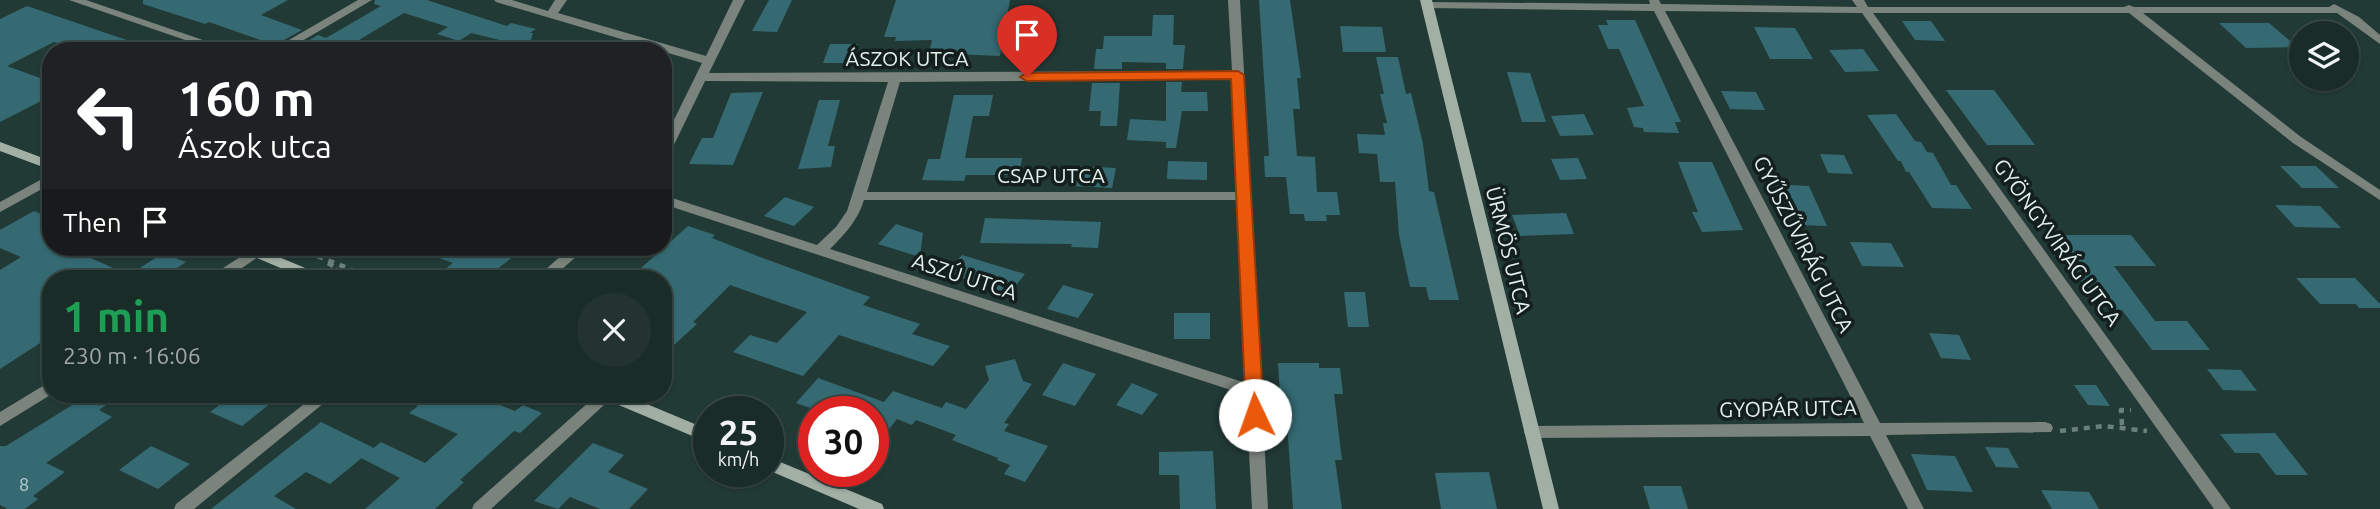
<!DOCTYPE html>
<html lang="en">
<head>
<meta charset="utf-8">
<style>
  body { margin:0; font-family:Ubuntu,sans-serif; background:#233430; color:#f1f3f6; height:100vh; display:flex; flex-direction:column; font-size:26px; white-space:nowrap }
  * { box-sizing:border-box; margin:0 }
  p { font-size:23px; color:#9fa7a8 }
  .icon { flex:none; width:38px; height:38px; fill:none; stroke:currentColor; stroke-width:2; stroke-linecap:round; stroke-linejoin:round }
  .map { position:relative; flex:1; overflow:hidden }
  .sheet { position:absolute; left:42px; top:270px; width:630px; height:133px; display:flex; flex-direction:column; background:#1a2c28; border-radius:28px; box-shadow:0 2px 5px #0004,0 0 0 2px #384845 }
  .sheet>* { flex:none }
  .hud { position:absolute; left:42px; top:42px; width:630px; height:214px; border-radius:28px; box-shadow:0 2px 5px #0004,0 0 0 2px #384845; background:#202124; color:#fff; overflow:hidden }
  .controls { position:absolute; left:2289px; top:21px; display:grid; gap:14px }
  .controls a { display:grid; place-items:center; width:70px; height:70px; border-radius:50%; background:#1a2c28; box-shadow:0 2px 5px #0004,0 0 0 2px #384845; font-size:35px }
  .speed { position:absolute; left:693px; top:396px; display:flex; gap:14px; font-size:35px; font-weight:700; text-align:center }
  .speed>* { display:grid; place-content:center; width:91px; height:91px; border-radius:50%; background:#1a2c28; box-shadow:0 2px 5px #0004,0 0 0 2px #384845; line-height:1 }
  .speed small { font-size:18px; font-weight:400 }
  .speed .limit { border:10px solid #d22; background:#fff; color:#111 }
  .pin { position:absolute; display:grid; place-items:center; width:60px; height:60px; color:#fff; margin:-72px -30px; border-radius:50% 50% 50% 0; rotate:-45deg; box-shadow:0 0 7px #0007 }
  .pin .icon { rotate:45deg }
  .me { position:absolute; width:77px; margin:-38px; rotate:357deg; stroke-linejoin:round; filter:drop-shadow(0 0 5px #0008) }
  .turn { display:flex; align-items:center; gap:24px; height:147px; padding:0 21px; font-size:32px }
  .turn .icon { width:91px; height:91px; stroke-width:2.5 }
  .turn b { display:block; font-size:49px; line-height:60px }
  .then { display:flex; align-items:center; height:66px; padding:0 21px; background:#0003; gap:14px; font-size:26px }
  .round { display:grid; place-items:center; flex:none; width:74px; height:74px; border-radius:37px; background:#233430 }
  .overview { display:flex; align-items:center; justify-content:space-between; height:119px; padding:0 21px }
  h1 { font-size:42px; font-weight:600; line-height:52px; color:#1e9e55 }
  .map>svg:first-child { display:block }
  .building { fill:#356a73 }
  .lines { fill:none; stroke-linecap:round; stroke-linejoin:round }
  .path { stroke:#6b807c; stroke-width:4.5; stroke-dasharray:6 6; stroke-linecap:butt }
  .street { fill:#7b837d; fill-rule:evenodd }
  .secondary { fill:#a2afa5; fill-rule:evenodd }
  .route { fill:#ea580c; stroke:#983908; stroke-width:2 }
  .labels { text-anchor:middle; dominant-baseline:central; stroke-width:7; stroke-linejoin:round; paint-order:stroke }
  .number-label { font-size:18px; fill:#b6cece }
  .street-label { font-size:21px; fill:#e1f0ed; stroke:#141f1d }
</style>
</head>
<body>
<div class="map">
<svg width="2380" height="509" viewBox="0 0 2380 509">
  <rect width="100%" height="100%" fill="#223a36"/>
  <path class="building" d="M143,0H288L261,15L302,30L275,45L209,22L205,24L143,4Z
    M375,0H427L507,26L511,23L536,29L530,33H533L529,47L471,33L459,41L437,34L448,27L404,13L349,46L355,48L354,51H291L318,35L326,38L381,6L374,4Z
    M769,0H792L777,32L752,31Z
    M896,0H1010L1000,56L929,53L932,40L895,41L896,37H884Z
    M1259,0H1290L1301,78H1297L1300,109H1293L1297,156L1315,157L1317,192H1337L1340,215H1326L1327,221H1305L1304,214H1290L1286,177H1265L1264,156H1269Z
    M27,6L150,48L149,51H79L54,42L7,66L51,82V96L0,122V19Z
    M1153,15H1174L1173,45H1185L1183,69H1166V63L1122,62V69H1094L1096,49H1103L1104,36H1152Z
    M1606,20H1635L1681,122H1675L1679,133L1644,132L1643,128L1634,127L1627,108L1644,106L1619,49H1608L1598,25H1608Z
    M1902,21H1931L1945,41L1915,40Z
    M2219,23H2269L2297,47L2246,48Z
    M1340,26L1382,27L1386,52H1343Z
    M1754,27L1795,28L1813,59H1770Z
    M830,44H858L852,63H823Z
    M1863,49L1879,71L1845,72L1829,50Z
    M1376,57H1398L1406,94L1411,93L1423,144L1429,191L1434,192L1459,300H1429L1426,287H1410L1399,235L1395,182H1380L1377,154L1359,153L1357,134L1385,135L1383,123H1387L1380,94H1384Z
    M1507,72L1530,73L1546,122H1522Z
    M1166,82H1182L1181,92H1207L1208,111H1182L1176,148H1166V142L1127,140L1130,119L1166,121Z
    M1092,83H1120L1117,126H1100L1101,111H1089Z
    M1946,90H1994L2035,145H1987Z
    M1721,91L1756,92L1765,110L1730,109Z
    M763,92L733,165L689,164L702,138H713L731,93Z
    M954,95H993L989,116H973L965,158H1022L1019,175H966L964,181L922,180L928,159H940Z
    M819,100H840L828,146H835L831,167L798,169Z
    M1584,114L1594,135L1560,136L1551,116Z
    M1896,114L1915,141L1921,142L1927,152L1933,153L1951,185H1956L1972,209L1932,208L1909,172H1906L1901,161H1898L1867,115Z
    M1820,154L1844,155L1853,174L1828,173Z
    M1578,158L1587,179L1560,180L1551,159Z
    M1168,161L1207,162V180L1167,179Z
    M1678,162H1712L1743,230L1702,232L1692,212H1698Z
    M1076,166L1116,168L1112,188L1072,186Z
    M2280,166H2316L2339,188H2302Z
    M1775,184L1809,186L1827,226L1799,225L1789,203H1783Z
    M785,197L814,207L794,226L764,216Z
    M2275,205L2320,206L2341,228L2295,227Z
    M34,211L51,218V247H66L129,275L163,253L186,262L162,278H51V336L0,369V270L21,257L0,248V230Z
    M1566,213L1574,234L1520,236L1512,215Z
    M985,218L1101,222L1098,248L1071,247L1072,244L980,243Z
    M896,224L923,233L920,257L878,244Z
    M688,226L715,235L712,238L760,257L870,297L863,305L920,324L912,334L950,346L933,366L839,335L803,376L733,352L750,335L777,343L807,312L730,285L693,322L697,324L663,355V278H630Z
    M2048,235H2131L2156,266H2114L2155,321H2187L2210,350H2152L2122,310H2113L2100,292H2089Z
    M1850,242L1891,243L1904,267L1862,266Z
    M415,247H525L486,278H433L453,263L414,249Z
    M962,255L1025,274L1009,294L947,273Z
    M2296,278H2355L2380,304V308H2359L2356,304H2320Z
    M1063,285L1094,294L1078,318L1047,309Z
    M1344,292H1365L1369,327H1348Z
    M1174,313H1210V339H1174Z
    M1929,333L1959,335L1971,360L1941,358Z
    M1015,359L1023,381L1032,384L1004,423L1009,424L1004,431L1048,446L1025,482L1004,474L1010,465L997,460L998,458L952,440L956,435L916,420L912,425L897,419L889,429L873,423V411H819L796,403L818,378L884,402L893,391L942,408L946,402L966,409L989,380L985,366Z
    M1063,363L1096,374L1075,406L1042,395Z
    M1278,363H1319V368H1340L1343,394H1334L1342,460H1335L1342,509H1293L1285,394H1280Z
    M2207,369L2241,370L2257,391L2223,390Z
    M1132,383L1158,394L1142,415L1116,405Z
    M2074,385H2096L2110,406L2088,405Z
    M90,394H122L99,410L112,417L46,463L65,472L33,496L38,499L25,509H8L0,505V446H6Z
    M234,394H248L271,403L242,426L210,412Z
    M392,394H473L515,411L523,405L542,413L520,433L514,431L460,480L464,482L435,509H365L400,478L361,458L381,442L425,463L458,434L409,413L418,406Z
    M321,422L374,448L330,484L306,472L274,496L296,509H211Z
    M2275,433L2308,475H2276L2259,453H2235L2220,434Z
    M593,443L624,455L608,472L648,489L629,509H600L570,497L558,509L534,501Z
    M151,446L190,464L158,489L119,470Z
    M1985,447L2008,448L2019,468L1996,467Z
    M1213,451L1216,509H1180L1179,475H1159V452Z
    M1911,454L1955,456L1973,492L1927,490Z
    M1489,472L1497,509H1441L1435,473Z
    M1643,486H1681L1688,509H1650Z
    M2041,490L2089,492L2099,509H2052Z"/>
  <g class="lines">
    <path class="path" d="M295,247L372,278
      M328,263L338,269L332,273
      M2122,425L2121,410H2131
      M2060,431L2104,426L2147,431"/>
    <path class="street" d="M69,0H86L235,51H217Z
      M358,0H372L285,51H270Z
      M494,0H512L548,11L555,0H567L558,13L706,56L733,0H745L709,73L1232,71L1228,0H1240L1268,509H1252L1246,395L663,204V195L817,245L836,227L847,211L888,82L705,81L669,155L663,159V142L702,63L496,2ZM1232,79L1237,192H867L900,82ZM864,200H1238L1246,383L830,249C845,234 858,220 864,200Z
      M1649,0H1659L1661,4L1857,7L1852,0H1864L1868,7H2124L2129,5L2134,7H2329L2334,4L2359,17L2380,35V44L2337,13H2143L2301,137L2380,190V200L2293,143L2129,13H1873L2231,509H2214L1862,13L1665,11L1880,423L2045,422L2051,424L2053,428L2051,432L1886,435L1924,509H1908L1870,436L1532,438L1526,436L1524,432L1526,428L1532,426L1864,423L1654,11L1427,8L1421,5L1427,2L1650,4Z
      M51,174V184L0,212V202Z
      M256,247L263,252L261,255L227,278H210L212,275Z
      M571,247H587L552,278H536Z
      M51,381L52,394L0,426V412Z
      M317,394H335L194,509H174L176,504Z
      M598,394H616L491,509H472L474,504Z"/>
    <path class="secondary" d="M1420,0H1432L1559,509H1543Z
      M0,142L51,161V170L0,151Z
      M236,247H255L322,275L324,278H304L238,250Z
      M600,394H623L709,430V443L602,398Z
      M768,457L882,504L884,509H859L768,470Z"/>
  </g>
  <path class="route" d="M1238,71L1244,75L1264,415L1262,420H1249L1246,415L1231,79L1027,81L1020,77L1027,73Z"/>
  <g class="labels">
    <g class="number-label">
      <text x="24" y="484">8</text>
    </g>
    <g class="street-label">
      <text x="907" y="58">ÁSZOK UTCA</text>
      <text x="1051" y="175">CSAP UTCA</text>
      <text transform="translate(2058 242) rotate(54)">GYÖNGYVIRÁG UTCA</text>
      <text transform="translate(1804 244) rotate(63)">GYŰSZŰVIRÁG UTCA</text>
      <text transform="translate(1509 250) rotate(76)">ÜRMÖS UTCA</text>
      <text transform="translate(965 276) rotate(18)">ASZÚ UTCA</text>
      <text transform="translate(1788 408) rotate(-1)">GYOPÁR UTCA</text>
    </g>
  </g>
</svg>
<div class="controls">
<a><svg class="icon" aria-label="layers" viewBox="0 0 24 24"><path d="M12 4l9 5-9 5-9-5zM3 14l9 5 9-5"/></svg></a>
</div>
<div class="speed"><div>25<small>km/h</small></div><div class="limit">30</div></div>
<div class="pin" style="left:1027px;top:77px;background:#d93025"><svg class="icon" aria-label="arrive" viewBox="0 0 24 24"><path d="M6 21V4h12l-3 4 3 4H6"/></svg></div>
<svg class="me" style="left:1255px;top:415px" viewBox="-20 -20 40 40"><circle r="19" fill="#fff"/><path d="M0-13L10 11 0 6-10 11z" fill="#ea580c"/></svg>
<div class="hud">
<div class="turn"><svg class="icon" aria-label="left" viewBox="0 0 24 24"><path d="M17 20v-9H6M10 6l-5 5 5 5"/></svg><div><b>160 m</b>Ászok utca</div></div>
<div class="then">Then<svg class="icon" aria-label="arrive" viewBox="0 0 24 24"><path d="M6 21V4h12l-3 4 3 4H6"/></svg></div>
</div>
<section class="sheet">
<div class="overview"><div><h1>1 min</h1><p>230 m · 16:06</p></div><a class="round"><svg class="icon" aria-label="close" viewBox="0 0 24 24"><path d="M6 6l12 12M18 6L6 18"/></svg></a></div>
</section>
</div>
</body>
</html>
